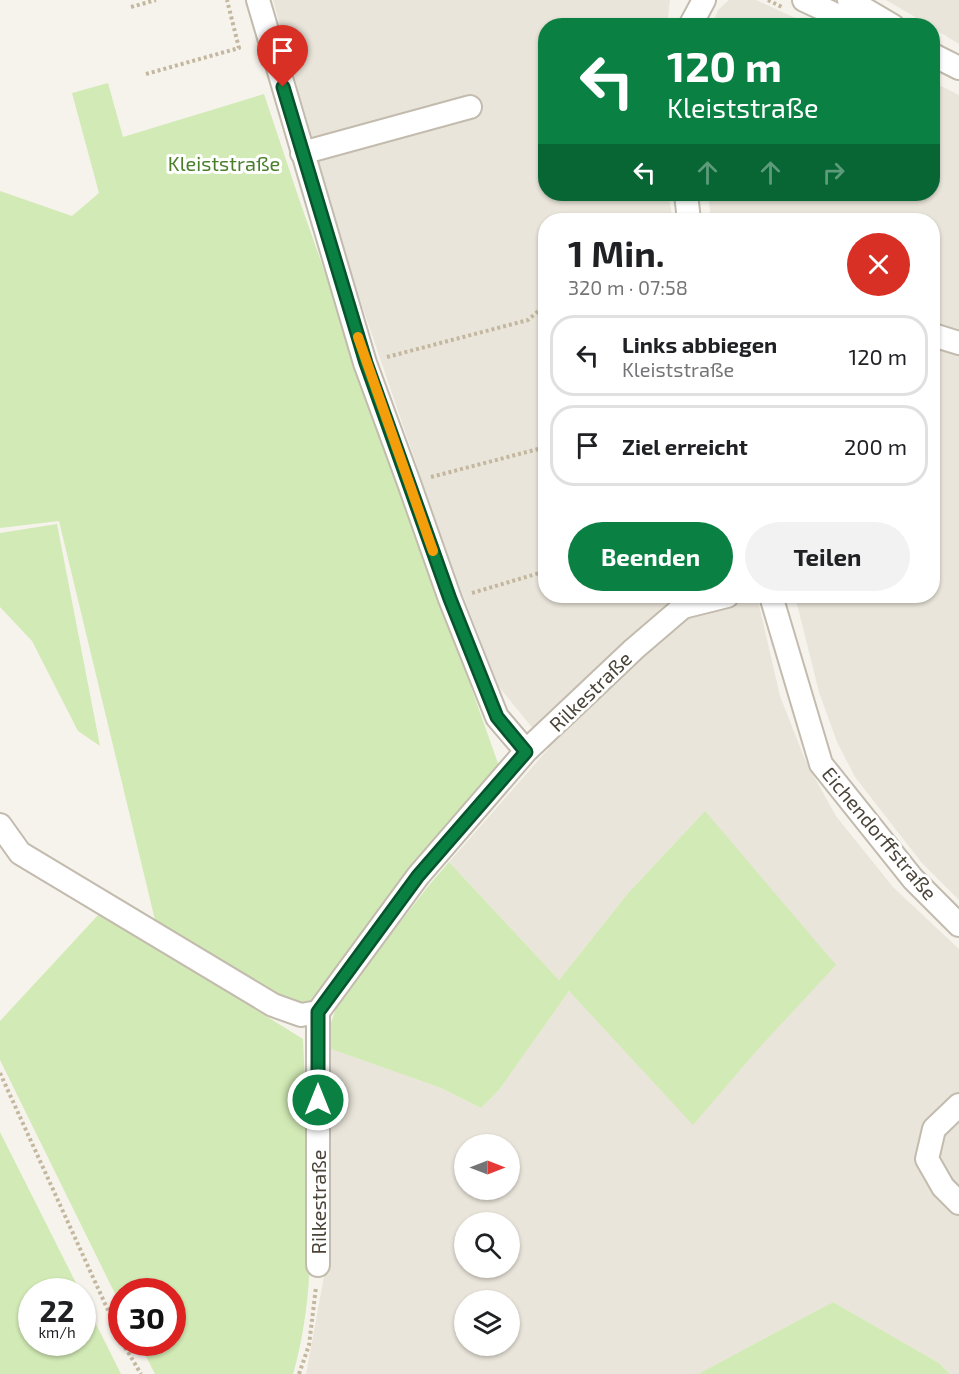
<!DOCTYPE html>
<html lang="de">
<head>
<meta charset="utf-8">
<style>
  body { margin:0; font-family:"Exo 2",sans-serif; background:#f2f2f2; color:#202124; height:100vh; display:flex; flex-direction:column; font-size:22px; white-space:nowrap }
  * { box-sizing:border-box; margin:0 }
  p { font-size:20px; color:#757577 }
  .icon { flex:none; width:33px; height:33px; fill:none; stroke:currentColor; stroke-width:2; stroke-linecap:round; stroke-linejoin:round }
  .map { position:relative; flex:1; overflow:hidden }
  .panel { position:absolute; left:538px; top:213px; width:402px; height:390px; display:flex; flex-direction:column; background:#fff; border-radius:24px; box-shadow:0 2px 4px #0004 }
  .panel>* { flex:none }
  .top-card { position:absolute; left:538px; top:18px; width:402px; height:183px; border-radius:24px; box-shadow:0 2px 4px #0004; background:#0b8043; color:#fff; overflow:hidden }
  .needle { width:39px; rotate:90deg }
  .controls { position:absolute; left:454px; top:1134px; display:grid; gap:12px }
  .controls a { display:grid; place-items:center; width:66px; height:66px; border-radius:50%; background:#fff; box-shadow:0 2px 4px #0004; font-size:30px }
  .speed { position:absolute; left:18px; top:1278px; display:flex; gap:12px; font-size:30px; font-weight:700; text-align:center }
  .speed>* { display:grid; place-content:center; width:78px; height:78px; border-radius:50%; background:#fff; box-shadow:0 2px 4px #0004; line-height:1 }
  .speed small { font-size:15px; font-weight:400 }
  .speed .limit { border:9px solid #d22; background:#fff; color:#111 }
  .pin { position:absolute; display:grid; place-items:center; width:51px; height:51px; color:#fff; margin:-62px -26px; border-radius:50% 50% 50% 0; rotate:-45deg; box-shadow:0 0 6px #0007 }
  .pin .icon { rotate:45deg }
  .me { position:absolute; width:66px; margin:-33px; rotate:0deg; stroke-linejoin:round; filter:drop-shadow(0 0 4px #0008) }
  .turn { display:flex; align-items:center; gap:21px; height:126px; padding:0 30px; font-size:27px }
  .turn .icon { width:78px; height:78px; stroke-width:2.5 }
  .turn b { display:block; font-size:42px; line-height:51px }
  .lanes { display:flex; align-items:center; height:57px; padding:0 30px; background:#0003; justify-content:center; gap:30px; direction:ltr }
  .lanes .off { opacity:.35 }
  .round { display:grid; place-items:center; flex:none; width:63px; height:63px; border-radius:32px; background:#f2f2f2 }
  .overview { display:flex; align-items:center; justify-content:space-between; height:102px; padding:0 30px }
  h1 { font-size:36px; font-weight:700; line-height:45px }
  .action { display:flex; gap:12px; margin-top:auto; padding:12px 30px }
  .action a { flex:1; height:69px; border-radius:36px; background:#0b8043; color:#fff; font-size:24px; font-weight:700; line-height:69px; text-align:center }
  .action a+a { background:#f2f2f2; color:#202124 }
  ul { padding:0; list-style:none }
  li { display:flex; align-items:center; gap:18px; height:81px; margin:0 12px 9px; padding:0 18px; border:3px solid #e0e0e0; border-radius:24px }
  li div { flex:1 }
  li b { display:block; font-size:22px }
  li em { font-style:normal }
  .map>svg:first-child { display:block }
  .residential { fill:#eae5da; fill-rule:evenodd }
  .green { fill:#d2eab5 }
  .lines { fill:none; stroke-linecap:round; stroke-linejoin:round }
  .minor-casing { stroke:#c2bbae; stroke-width:26 }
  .path { stroke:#c4b79f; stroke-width:4; stroke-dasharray:3 3; stroke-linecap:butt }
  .minor { stroke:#fff; stroke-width:22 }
  .route-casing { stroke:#07532c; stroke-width:15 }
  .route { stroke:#0b8043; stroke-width:10 }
  .slow { stroke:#f59e0b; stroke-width:10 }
  .labels { text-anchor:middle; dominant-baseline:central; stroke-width:6; stroke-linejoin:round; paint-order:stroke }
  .park-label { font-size:20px; fill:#4a7f2a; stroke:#fff }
  .street-label { font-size:20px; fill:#4b4439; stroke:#fff }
</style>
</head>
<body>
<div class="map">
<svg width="959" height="1374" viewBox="0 0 959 1374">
  <rect width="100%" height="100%" fill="#f6f3ec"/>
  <path class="residential" d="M273,0H670L667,25L546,26V194H668L673,220H546V596H757L780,696L806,762L836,816L893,887L959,949V1374H950L939,1363L833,1302L698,1374H306L327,1260L328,1048L441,1088L481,1108L499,1090L569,991L693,1124L759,1048L705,811L629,892L559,980L449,862L549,748L499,687L449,560L342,247ZM465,1144H510V1190H465ZM465,1222H510V1268H465ZM465,1300H510V1346H465Z
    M729,0H756L811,25H712L718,10Z
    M886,0H959V44L933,28V26L929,25Z
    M933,82L959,95V900L921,862L855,777L837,742L819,692L795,596H933V220H711L708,194H933Z"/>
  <path class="green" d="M108,83L123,137L264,94L299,199L501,772L311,1004L289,1001L155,920L59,521L0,528V191L72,216L99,193L72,93Z
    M57,524L100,746L78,731L32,641L0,607V533Z
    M705,811L836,965L759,1048L693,1125L569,991L499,1090L481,1108L441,1088L328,1048V1031L339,1000L430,884L449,862L559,980L629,892Z
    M100,913L303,1039C307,1145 323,1272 293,1374H155L139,1343L172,1342V1292H122L121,1306L0,1060V1021Z
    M0,1132L80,1291L32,1292V1342H82L83,1298L121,1374H0Z
    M833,1302L939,1363L950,1374H698Z"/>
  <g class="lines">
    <g class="minor-casing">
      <path id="minor" d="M258,0L365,363L409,483L450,599L497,717L526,751
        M804,0L860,26
        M849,0L893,26
        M690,26L704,0
        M933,55L959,68
        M302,153L470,107
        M686,194L689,220
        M933,335L959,343
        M771,596L821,764L913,879L959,925
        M0,825L20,853L273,1005L301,1015L318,1012
        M959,1105L934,1129L927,1159L943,1187L959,1203
        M318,1265V1012L418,876L526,751L634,649L683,607L727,596"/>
    </g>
    <path class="path" d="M768,0L784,8
      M131,7L156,0
      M146,74L239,48L227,0
      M387,357L528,320L542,308
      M431,477L546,447
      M472,593L546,571
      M0,1073L122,1341
      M122,1342L141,1374
      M299,1374L309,1345L316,1287"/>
    <use href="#minor" class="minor"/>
  </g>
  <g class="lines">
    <g class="route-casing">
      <path id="route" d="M283,87L366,363L450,599L497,717L526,752L418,876L318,1012V1100"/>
    </g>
    <use href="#route" class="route"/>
    <path class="slow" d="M358,337L433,551"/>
  </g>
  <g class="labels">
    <g class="park-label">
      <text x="224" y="163">Kleiststraße</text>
    </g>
    <g class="street-label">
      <text transform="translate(590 691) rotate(-44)">Rilkestraße</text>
      <text transform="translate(880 833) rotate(50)">Eichendorffstraße</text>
      <text transform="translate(318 1202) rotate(-90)">Rilkestraße</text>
    </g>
  </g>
</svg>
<div class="controls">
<a><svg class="needle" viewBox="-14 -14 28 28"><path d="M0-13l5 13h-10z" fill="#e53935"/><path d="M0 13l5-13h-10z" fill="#757577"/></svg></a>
<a><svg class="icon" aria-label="search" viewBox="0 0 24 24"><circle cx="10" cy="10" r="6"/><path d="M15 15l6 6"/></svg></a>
<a><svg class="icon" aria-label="layers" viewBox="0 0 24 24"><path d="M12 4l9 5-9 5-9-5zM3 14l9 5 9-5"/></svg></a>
</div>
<div class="speed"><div>22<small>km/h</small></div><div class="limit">30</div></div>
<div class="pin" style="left:283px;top:87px;background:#d93025"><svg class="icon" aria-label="arrive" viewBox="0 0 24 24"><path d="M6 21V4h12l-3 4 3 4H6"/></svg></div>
<svg class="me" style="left:318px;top:1100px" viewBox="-20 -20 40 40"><circle r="17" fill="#0b8043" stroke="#fff" stroke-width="3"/><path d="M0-11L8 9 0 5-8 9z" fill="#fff"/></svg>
<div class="top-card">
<div class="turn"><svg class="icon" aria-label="left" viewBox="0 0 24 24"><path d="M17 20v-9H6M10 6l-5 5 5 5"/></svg><div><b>120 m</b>Kleiststraße</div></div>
<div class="lanes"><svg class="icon" aria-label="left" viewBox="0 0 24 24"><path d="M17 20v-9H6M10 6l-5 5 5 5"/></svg><svg class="icon off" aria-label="ahead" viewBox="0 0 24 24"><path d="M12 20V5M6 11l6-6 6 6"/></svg><svg class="icon off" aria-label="ahead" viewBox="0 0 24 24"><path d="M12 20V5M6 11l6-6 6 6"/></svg><svg class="icon off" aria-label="right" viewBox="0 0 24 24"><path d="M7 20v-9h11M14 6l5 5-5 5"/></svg></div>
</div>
<section class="panel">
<div class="overview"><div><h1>1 Min.</h1><p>320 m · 07:58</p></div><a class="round" style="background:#d93025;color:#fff"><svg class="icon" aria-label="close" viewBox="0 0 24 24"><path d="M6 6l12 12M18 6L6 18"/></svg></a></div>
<ul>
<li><svg class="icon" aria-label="left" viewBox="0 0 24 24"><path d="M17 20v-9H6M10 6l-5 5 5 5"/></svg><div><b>Links abbiegen</b><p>Kleiststraße</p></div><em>120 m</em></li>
<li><svg class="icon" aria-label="arrive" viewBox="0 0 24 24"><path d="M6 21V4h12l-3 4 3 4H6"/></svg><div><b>Ziel erreicht</b></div><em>200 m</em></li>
</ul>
<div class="action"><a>Beenden</a><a>Teilen</a></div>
</section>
</div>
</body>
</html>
